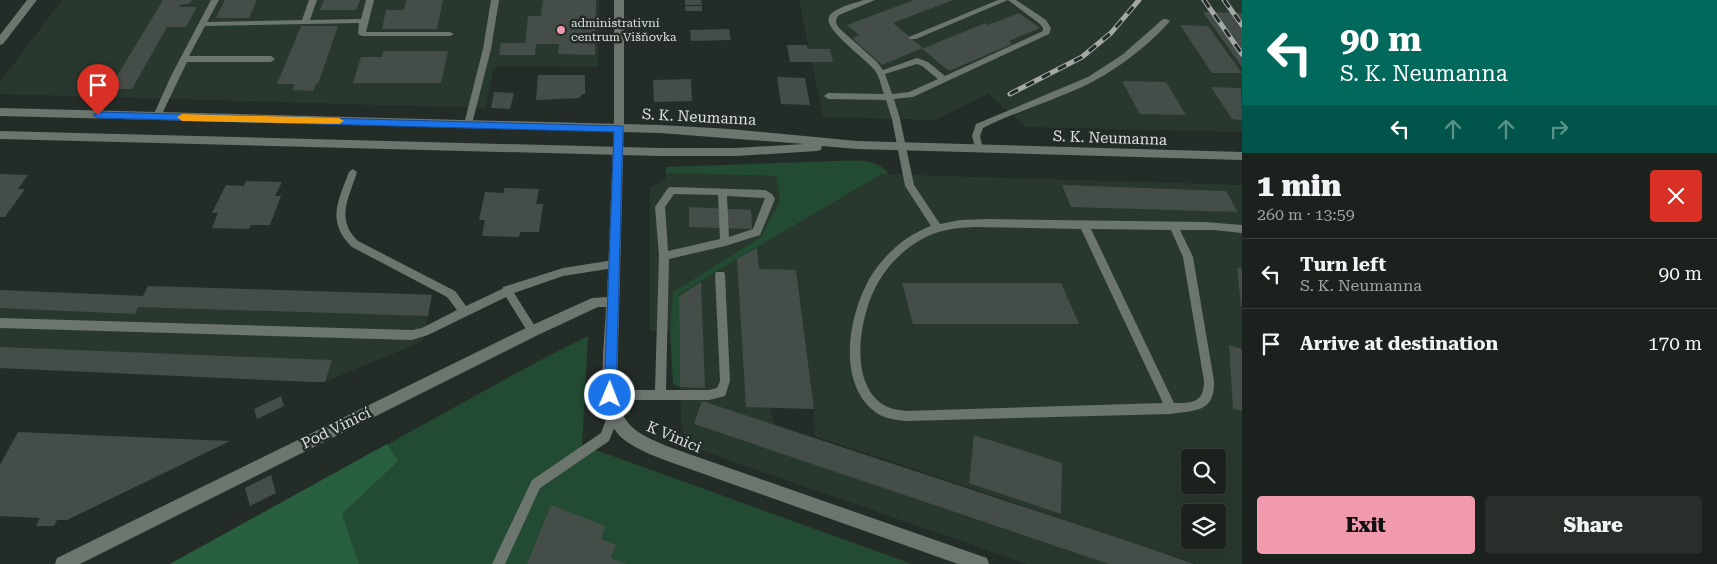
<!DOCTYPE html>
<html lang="en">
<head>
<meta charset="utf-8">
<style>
  body { margin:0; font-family:"Roboto Serif",serif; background:#282e2a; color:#f1f3f6; height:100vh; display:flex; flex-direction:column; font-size:19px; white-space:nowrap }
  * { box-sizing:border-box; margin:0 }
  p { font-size:16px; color:#a0a3a4 }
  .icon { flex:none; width:28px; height:28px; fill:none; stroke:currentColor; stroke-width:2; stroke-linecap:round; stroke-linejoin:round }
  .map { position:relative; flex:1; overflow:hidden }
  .side { display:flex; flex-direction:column; background:#1b211d; width:475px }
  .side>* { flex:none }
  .top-card { background:#00695c; color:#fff; overflow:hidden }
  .tools { position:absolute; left:1181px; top:449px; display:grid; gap:10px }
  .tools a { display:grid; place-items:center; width:45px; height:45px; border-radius:5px; background:#1b211d; box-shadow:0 5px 20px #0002,0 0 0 1px #393e3b; font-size:25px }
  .pin { position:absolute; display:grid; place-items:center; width:42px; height:42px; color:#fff; margin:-51px -21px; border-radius:50% 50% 50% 0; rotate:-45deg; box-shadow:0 0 5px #0007 }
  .pin .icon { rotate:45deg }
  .me { position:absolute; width:55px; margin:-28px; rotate:1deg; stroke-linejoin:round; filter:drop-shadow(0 0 4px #0008) }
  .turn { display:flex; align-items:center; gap:18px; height:105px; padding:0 15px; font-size:22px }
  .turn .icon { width:65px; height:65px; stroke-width:2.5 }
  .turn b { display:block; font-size:35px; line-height:42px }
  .lanes { display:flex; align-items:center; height:48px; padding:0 15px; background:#0003; justify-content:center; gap:25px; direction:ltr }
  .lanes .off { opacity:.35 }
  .round { display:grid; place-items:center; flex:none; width:52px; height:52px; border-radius:5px; background:#282e2a }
  .overview { display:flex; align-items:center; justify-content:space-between; height:85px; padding:0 15px }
  h1 { font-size:30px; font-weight:800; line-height:38px }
  .cta { display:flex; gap:10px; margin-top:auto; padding:10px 15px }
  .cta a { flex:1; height:58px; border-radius:5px; background:#f29aad; color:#111; font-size:20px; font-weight:800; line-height:58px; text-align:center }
  .cta a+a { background:#282e2a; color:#f1f3f6 }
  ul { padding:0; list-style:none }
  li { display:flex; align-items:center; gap:15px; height:70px; padding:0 15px; border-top:1px solid #393e3b }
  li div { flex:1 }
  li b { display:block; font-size:19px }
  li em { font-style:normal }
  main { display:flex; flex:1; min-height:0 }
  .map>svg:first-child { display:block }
  .built { fill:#29382e; fill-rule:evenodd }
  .green { fill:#234b33 }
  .forest { fill:#285f3f }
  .building { fill:#444d47 }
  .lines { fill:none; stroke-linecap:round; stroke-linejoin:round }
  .service { fill:#6c766f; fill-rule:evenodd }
  .minor { fill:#6c766f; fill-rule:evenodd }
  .tertiary { fill:#6c766f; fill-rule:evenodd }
  .rail-casing { stroke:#a4a9a6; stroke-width:5 }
  .rail { stroke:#242c27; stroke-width:3; stroke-dasharray:9; stroke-linecap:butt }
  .route { fill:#1a73e8; stroke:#114b97 }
  .slow { fill:#f59e0b }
  .poi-dot { fill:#f29aad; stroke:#242c27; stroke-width:2 }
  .labels { text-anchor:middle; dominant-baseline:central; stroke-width:5; stroke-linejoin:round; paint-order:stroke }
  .far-poi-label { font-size:12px; fill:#dce1de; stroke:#242c27; text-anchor:start }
  .street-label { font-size:15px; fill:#dce1de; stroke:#242c27 }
</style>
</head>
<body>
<main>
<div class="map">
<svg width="1242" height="564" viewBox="0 0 1242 564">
  <rect width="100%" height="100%" fill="#242c27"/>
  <path class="built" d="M62,0H599L598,67L499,66L493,71L486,108L0,94V82Z
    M799,0H1242V132L1026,127L988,94L935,120L823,117Z
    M666,173L776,176L780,200L761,237L673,292L670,331H650V188L665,180Z
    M882,174L1242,185V564H1198L815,436L814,409L796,270H759L770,408L775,425L1196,564H1027L686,445L681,419L679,296L737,259ZM1190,458H1218V485H1190ZM1190,512H1218V540H1190Z
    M148,286L432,295L423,341L325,382L0,368V290L143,296Z"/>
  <path class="green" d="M833,161C853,161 875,157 889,174H882L737,259L679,295L680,387L673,384L670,331L673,292L761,237L780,200L776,176L666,173V167Z
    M588,336L582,445L912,564H170L533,364Z"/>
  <path class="forest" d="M387,444L398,461L342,514L359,564H170Z"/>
  <path class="building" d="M163,0H192L190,3L180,5L179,7H197L186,27H167L132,89H109Z
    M225,0H257L249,18H216Z
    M324,0H360L356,10H320Z
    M406,0H443L437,29H382L386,10H404Z
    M543,0H596L595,55L558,54L559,44H536L535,55H499L501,43H525L528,16H541Z
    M685,0H701L702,5H685Z
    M914,0H953L893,23L923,48L882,65L852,38L859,35L847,25Z
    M685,6H702V11H685Z
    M1203,12L1242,13V67Z
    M1019,13L1040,28L1009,41L1012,44L949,71L922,49L985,23L988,25Z
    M1180,25L1208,26L1242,73H1212Z
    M301,26H338L318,84H316L313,91L292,90L295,84H277Z
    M729,29L731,40L691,41L690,30Z
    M787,45H807L808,49H830L833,62H790Z
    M383,51H448L441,83H353L361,57H382Z
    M538,75H585V94H582L580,98L536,100Z
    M777,77L805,78L810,105L781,104Z
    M691,79L692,101L654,102L653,80Z
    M1122,81L1166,82L1186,115L1140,114Z
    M1211,87L1241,88L1242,120L1232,119Z
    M494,92L514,93L510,109L491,108Z
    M0,174L28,175L18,189H25L5,217H0Z
    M246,181L282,182L275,196H281L270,225H251L249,229L212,228L218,213H212L226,185L244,186Z
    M1062,185L1226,191L1238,212L1071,207Z
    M504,188L539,189L536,204H543L539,232H520L519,237L482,236L485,220H479L485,192L504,193Z
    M689,207L751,210L752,229L689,227Z
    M757,248L759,269L796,270L814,409L746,407L737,259Z
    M1237,267L1242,269V307H1241Z
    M701,282L705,388L680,387L679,296Z
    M902,283H1061L1079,324H913Z
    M148,286L409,294L432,295L428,316L138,307L135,314L0,308V290L143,296Z
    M1229,345L1242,349V411L1233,409Z
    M0,347L226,356L332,360L325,382H312L0,368Z
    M281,396L284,406L257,419L254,409Z
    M702,401L1140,545L1194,564H1109L694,424Z
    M18,432L230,441L67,520H57L54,526H36L40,518L0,516V465Z
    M974,435L1062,463L1061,514L969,483Z
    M271,475L276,493L250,506L245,488Z
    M551,505L605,526L601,539L616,545L611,558L626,564H527Z"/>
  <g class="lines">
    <path class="service" d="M211,0H219L207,22L302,20L309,0H317L310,20L361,19L366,0H374L366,32H450L454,34L450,36H362L358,34L359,23L205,26L189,56H271L275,59L271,62H187L161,116L160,118H154L153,116L171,76Z
      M491,0H499L491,49L472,124L468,127L464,124L483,49Z
      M864,0H875L839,15C834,20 836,24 840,29L877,62L883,70L917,58L928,62L945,76L1043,31V28L1040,24L1008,0L916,39H910L909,37L998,0H1016L1046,20L1051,28L1049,34L913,97L894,99L900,119L914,185L940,224L960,220L988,219L1205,222L1242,225V233L1214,230H1180L1193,257L1214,381C1215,413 1195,410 1171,414L906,421C895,420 882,418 874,411C836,381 849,313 871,276C885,254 906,235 931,226L905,186L892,119L886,100L828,99L824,96L828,93L884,94C881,87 880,78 876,72C868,60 823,30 829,17C833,8 855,3 864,0ZM917,64L922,66L938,79L909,92L892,94L885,74ZM974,227L1081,229L1163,403L906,411C899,410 890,409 884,405C847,383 860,312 879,281C889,264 904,249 922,239C938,230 955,228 974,227ZM1091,229L1171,230L1183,257L1204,381C1204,403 1192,403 1174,403Z
      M1163,19H1166L1170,21C1148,47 1112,73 1082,87C1049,102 1015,112 983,128L980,136L983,149L979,152L976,151L972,136L976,124L1088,77L1122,55Z
      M353,169L357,172C349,198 335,219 358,241L455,291L466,306L502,289L503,287L563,268L614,260L617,261L619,264L617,267L614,268L563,276L514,293L538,331L537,334L533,336L529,334L506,297L428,335L412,340L0,328V318L412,330L422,328L457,310L447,297L352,247C326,222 338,201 349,172Z
      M671,187L765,190L772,194L775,199L760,235L725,246L669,259L666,390H709L717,388L720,381L715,275L716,272H724L725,275L730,381L725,396L709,400H610L606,399L604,395L606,391L610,390H655L659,256L655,207L668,188ZM674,194L718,195L720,239L668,251L665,207ZM727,196L765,198L753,229L729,237Z
      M613,411L617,412L619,416L609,441L540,488L505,564H492L532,480L601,433L609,412Z"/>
    <path class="minor" d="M27,0H37L3,44L0,45V35Z
      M614,0H624V119L617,392C621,429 641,435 672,448L981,556L987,558L989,564H958L670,462C654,456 635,449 622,438C593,412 605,344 606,307H598L538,335L80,564H55L57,558L528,327L592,298L607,297L614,119Z"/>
    <path class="tertiary" d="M0,108L660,125L730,129L857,141L1242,152V160L857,149L822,146L821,150L817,151L736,156H660L0,139V131L660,148H736L804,144L660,133L0,116Z"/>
    <g class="rail-casing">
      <path id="rail" d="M1204,0L1242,54
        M1224,0L1242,25
        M1010,94L1082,57L1111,33L1139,0"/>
    </g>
    <use href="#rail" class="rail"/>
  </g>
  <path class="route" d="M98,112L623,126L616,395L614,399L610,400L605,399L604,395L614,132L98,118L93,115Z"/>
  <path class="slow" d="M182,114L339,118L344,121L339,124L182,121L177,117Z"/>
  <circle class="poi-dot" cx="561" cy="30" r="5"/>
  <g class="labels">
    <g class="far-poi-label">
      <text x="571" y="23">administrativní<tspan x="571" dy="14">centrum Višňovka</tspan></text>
    </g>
    <g class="street-label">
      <text transform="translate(699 117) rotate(3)">S. K. Neumanna</text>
      <text transform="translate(1110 138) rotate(2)">S. K. Neumanna</text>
      <text transform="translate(336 428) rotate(-26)">Pod Vinicí</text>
      <text transform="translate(674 437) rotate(23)">K Vinici</text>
    </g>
  </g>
</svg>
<div class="tools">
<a><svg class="icon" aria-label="search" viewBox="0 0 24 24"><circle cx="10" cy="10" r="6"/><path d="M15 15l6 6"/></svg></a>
<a><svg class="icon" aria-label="layers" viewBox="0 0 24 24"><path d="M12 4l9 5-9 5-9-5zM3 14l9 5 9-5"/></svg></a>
</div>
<div class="pin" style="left:98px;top:115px;background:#d93025"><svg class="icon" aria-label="arrive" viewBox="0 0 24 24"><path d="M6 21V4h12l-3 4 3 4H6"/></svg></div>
<svg class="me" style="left:610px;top:395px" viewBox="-20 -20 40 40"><circle r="17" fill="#1a73e8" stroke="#fff" stroke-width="3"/><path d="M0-11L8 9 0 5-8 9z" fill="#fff"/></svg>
</div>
<section class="side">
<div class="top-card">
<div class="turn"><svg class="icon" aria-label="left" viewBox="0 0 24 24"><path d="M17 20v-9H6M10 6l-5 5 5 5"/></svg><div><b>90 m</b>S. K. Neumanna</div></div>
<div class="lanes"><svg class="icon" aria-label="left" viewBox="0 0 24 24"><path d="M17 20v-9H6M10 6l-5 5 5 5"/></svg><svg class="icon off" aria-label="ahead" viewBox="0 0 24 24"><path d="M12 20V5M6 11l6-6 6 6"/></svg><svg class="icon off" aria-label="ahead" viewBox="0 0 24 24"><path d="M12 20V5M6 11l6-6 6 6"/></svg><svg class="icon off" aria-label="right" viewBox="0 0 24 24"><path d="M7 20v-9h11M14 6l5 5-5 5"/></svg></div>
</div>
<div class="overview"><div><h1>1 min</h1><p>260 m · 13:59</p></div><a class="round" style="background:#d93025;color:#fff"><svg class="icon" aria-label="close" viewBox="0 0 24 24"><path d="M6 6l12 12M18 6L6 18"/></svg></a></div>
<ul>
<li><svg class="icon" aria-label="left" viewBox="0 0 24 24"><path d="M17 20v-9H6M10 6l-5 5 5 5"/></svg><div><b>Turn left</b><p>S. K. Neumanna</p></div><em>90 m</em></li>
<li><svg class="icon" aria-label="arrive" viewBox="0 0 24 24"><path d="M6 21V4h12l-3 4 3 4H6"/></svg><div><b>Arrive at destination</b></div><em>170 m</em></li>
</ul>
<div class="cta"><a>Exit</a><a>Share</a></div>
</section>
</main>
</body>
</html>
